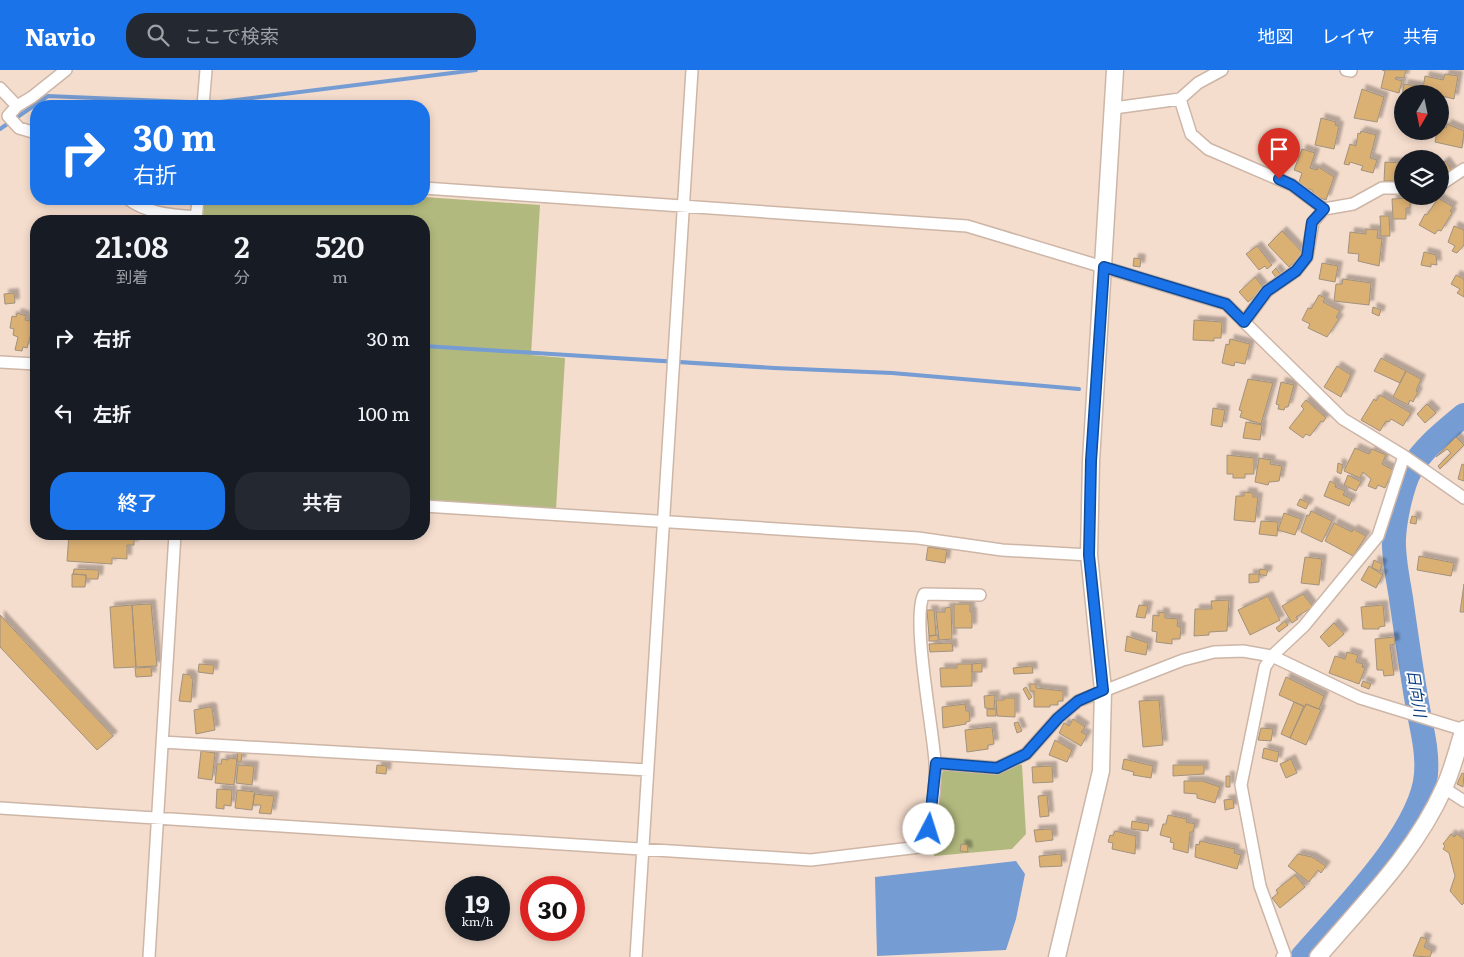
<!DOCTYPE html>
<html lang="ja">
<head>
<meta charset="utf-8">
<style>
  body { margin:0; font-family:Literata,"Noto Sans JP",serif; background:#242831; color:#f1f3f6; height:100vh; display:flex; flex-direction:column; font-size:19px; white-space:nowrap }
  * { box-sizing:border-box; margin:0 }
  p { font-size:16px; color:#9ea1a6 }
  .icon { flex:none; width:28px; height:28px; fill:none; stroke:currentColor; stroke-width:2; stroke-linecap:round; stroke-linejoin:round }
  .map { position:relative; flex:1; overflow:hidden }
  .panel { position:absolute; left:30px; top:145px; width:400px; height:325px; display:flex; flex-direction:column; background:#171b24; border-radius:20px; box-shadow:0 2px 8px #0003 }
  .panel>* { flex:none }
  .top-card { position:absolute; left:30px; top:30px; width:400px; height:105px; border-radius:20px; box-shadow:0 2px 8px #0003; background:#1a73e8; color:#fff; overflow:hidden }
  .needle { width:32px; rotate:189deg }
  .buttons { position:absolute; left:1394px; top:15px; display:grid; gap:10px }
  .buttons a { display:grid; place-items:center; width:55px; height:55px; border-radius:50%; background:#171b24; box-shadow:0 2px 8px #0003; font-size:25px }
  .speed { position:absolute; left:445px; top:806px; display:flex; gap:10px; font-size:25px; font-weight:700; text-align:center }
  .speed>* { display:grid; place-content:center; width:65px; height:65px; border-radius:50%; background:#171b24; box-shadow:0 2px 8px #0003; line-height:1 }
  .speed small { font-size:12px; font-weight:400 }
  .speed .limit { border:8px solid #d22; background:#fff; color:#111 }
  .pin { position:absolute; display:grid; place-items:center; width:42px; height:42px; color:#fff; margin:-51px -21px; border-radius:50% 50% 50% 0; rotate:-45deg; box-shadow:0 0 5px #0007 }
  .pin .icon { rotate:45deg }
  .me { position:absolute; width:55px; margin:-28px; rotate:5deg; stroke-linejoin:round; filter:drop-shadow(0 0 4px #0008) }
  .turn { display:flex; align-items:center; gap:18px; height:105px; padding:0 20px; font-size:22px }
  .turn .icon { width:65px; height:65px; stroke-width:2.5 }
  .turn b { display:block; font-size:35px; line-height:42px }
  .eta { display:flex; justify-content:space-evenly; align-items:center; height:85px; text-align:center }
  .eta b { font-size:30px; font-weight:600; line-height:35px }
  .primary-button { display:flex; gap:10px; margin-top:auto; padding:10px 20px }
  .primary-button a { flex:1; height:58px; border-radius:20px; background:#1a73e8; color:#fff; font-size:20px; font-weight:600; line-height:58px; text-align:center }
  .primary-button a+a { background:#242831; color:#f1f3f6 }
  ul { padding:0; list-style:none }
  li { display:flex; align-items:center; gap:15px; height:75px; padding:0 20px }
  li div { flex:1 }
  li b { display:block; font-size:19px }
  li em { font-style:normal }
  header { display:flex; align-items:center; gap:30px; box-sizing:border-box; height:70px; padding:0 25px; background:#1a73e8; color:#fff }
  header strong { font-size:24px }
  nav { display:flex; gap:28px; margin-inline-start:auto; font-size:18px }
  .search { width:350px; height:45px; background:#242831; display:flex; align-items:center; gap:12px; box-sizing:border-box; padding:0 18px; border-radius:20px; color:#9ea1a6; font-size:19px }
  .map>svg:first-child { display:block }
  .green { fill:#b2b97e }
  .water { fill:#759cd3 }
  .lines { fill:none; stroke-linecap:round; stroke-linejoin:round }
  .stream { stroke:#759cd3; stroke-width:4 }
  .river { stroke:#759cd3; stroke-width:24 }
  .building { fill:#dbb073; stroke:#a1927e; filter:url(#shadow) }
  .street-casing { stroke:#cdb6a7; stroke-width:14 }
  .secondary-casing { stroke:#cdb6a7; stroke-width:19 }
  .street { stroke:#fff; stroke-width:11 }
  .secondary { stroke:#fff; stroke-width:16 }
  .route-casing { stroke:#114b97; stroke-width:12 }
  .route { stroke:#1a73e8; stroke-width:9 }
  .labels { text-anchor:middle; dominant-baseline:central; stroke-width:4; stroke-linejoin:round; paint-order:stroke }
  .water-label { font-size:16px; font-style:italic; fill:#093c7f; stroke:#fff }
</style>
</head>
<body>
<header>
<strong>Navio</strong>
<div class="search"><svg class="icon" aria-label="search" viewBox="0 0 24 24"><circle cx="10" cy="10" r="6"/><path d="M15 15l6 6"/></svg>ここで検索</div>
<nav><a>地図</a><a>レイヤ</a><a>共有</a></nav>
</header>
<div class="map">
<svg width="1464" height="887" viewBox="0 0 1464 887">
  <defs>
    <filter id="shadow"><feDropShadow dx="4.5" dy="-4.5" stdDeviation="1" flood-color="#0004"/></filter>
  </defs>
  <rect width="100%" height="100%" fill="#f5ddcd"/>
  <path class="green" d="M424,127L540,135L531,285L565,288L556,439L424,431V151H203L204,129Z
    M1018,694L1022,695L1026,764L1012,779L934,786L940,706L945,698L1002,702Z"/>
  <path class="water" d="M1016,791L1025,804L1016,849L1006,880L877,886L875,807Z"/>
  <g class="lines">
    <path class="stream" d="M0,59L48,26L212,33L476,0
      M424,276L774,298L892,303L1079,319"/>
    <path class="river" d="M1302,887C1339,844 1422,762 1426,704C1428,680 1421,656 1417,633C1411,598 1406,563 1401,528C1398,509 1393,487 1394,468C1395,449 1402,415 1411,399C1424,377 1445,361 1464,345"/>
  </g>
  <path class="building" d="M1382,0H1406L1404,8L1396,7L1395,9L1402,11L1399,23L1381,18L1385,1Z
    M1445,4L1458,6L1454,29L1442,26L1440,33V24H1422L1425,6L1443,10Z
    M1404,14L1422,17L1421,24H1402V36H1400Z
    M1362,19L1384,27L1377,52L1354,48Z
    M1321,48L1336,52L1335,55L1339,56L1334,79L1315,75Z
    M1447,54L1464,61L1462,78L1435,72L1437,61L1440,62L1441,57L1446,58Z
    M1361,61L1376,65L1370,88L1377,90L1373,103L1361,100L1363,96L1350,92L1349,95L1344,94L1350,74L1356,76L1358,63L1360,64Z
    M1302,79L1315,83L1310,98L1317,100L1318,97L1334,107L1326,130L1315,126L1312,120L1298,115L1302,103L1294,100Z
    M1445,91L1454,103L1440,113V95Z
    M1385,92L1402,93V111H1384Z
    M1410,128V138H1406V149H1393L1392,129Z
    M1438,128L1453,137L1450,141L1452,143L1441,161L1438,160L1435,164L1419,155L1425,144L1427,145Z
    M1380,146H1389L1390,166H1381Z
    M1454,156L1464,160V175L1457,183L1452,181L1455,176L1448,172Z
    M1366,159L1378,160L1377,168L1382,169L1379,196L1358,191L1359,184L1348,183L1350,162L1366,164Z
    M1282,161L1302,182V186L1289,197L1268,175Z
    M1257,176L1272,195L1267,199L1265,196L1259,200L1246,184Z
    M1424,182L1436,185L1437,195L1431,194V197L1421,195Z
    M1134,188L1141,189L1140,197L1133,196Z
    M1322,193L1338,196L1335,212L1319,209Z
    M1276,198L1281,205L1277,209L1272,202Z
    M1456,205L1464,209V227L1457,223L1460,219L1451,214Z
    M1255,207L1264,218L1248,232L1239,222Z
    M1343,209L1371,213L1369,235L1334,231L1336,214H1342Z
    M14,223L15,233L5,234L4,224Z
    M1319,225L1325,228L1323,232L1340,241L1336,247L1339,249L1327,267L1308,258L1310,254L1302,250L1308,238L1311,239Z
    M1373,237L1381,240L1379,246L1372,243Z
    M17,243L26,246L25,250L34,252L27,278L23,277L22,281L15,280L18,267L13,265L14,259L10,258L12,246L16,247Z
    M1194,250L1222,252L1221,268H1214V271L1193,270Z
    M1230,269L1250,274L1245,294L1235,292L1234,296L1222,293L1226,274L1229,275Z
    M1381,288L1406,301L1400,313L1374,301Z
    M1337,296L1351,305L1341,327L1324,317Z
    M1406,301L1421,309L1416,321L1418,322L1413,332L1410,330L1408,335L1393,327Z
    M1248,309L1273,313L1261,354L1240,347L1242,341L1239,340Z
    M1281,312L1294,315L1288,337H1285L1284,340L1278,339L1279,335L1276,334Z
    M1380,325L1411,343L1403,356L1391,349L1389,352L1386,351L1380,361L1361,350L1374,329L1376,331Z
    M1306,330L1326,348L1323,352L1321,351L1310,366L1306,364L1303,368L1289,358L1304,339L1301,336Z
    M1427,334L1436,343L1425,353L1417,344Z
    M1213,338L1225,340L1222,357L1211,355Z
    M1246,352L1262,355L1260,370L1243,368Z
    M1456,367L1464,375L1440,399L1438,396L1451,383L1447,379L1436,387Z
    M1355,378L1369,384L1372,379L1386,385L1382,394L1393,400L1385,418L1378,415L1376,419L1368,416L1371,409L1363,402L1360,408L1344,401Z
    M1227,385L1254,388V404H1245V408H1233V404H1227Z
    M1259,388L1271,390L1270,394L1282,396L1279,411L1269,412L1268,415L1255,412Z
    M1338,393L1343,395L1341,404L1337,402Z
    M1462,394L1464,395V411L1458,409Z
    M1348,405L1361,412L1356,421L1344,415Z
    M1330,411L1336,414L1335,417L1345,421L1343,425L1352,429L1349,436L1324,426Z
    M1244,422L1253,423V427H1258L1255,452L1234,450L1236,426H1244Z
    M1300,429L1309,433L1306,439L1297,435Z
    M1311,441L1332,451L1322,472L1301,462L1307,445L1309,446Z
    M1284,443L1301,449L1295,465L1278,460Z
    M1412,446L1417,447L1416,454L1410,453Z
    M1261,451L1278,452L1277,466L1259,464Z
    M1334,453L1352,462L1353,459L1366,466L1353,486L1325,471Z
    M69,464H128V468H134V475H127V489L112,488V494L67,491Z
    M928,477L947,480L945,493L926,490Z
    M1419,486L1454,493L1451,506L1417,500Z
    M1305,487L1322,489L1319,515L1301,513Z
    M1374,490L1382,494L1380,501L1372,498Z
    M1369,496L1383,505L1376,518L1361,510Z
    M74,499L99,500L98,509H86V505L73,504Z
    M1260,499L1268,500L1266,506L1259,504Z
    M72,504L86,505L85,517H72Z
    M1249,504H1259V512L1249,513Z
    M1464,514V542H1460Z
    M1303,524L1313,537L1296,547L1298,549L1292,553L1282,536Z
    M1268,526L1280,550L1250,565L1238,540Z
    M1229,530L1227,561L1209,562V565L1194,566L1195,539H1212L1211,531Z
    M151,534L157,596L136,597L132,535Z
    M954,534H970V542H972V558H954Z
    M132,535L136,597L114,598L110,537Z
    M1139,535L1148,536L1145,548L1136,547Z
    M1383,535L1385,556L1379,557V559H1363L1361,537Z
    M951,537L952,569L939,570L936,542H945V538Z
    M927,540H934L936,565L929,566Z
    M1159,542L1165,543V548L1178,549L1177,556L1181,557L1180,569H1172V574L1156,572L1157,562L1152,561L1153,545L1159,546Z
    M0,545L113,666L97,680L0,577Z
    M1285,551L1288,555L1279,562L1276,558Z
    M1334,553L1344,564L1329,577L1320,567Z
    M938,565V571H929V566Z
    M1127,566L1148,573L1146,585L1125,581Z
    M1394,567L1395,574L1390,575L1394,605L1384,606L1383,600H1377L1375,569Z
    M952,573L953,581L930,582L929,574Z
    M1347,582L1358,585L1356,592L1363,594L1362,597L1365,598L1359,614L1329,603L1335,586L1345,589Z
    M982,593V602H972V594Z
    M199,594L214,595L213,604L198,602Z
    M957,594H972V616L941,617L940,598H957Z
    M1032,596L1033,603L1014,604L1013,598Z
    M151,597L152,606L136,607L135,598Z
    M183,604L191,605V608H193L191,632L179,631Z
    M1286,607L1324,626L1319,639L1306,634L1305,637L1279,625Z
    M1363,611L1371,614L1369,619L1361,616Z
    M1030,614H1036V618L1063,621V631H1058V635H1050V637H1034V621H1030Z
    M1026,617L1032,627L1029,630L1023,619Z
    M995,625L994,639L985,638L984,626Z
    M1004,628H1015V647L997,646L996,630H1004Z
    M1159,630L1163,675L1143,677L1139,631Z
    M1294,632L1304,636L1290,668L1281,664Z
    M965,634L966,641H969L970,651L966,652V654L943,658L942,637Z
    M1306,634L1321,640L1306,675L1290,668Z
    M209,637L212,638L215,660L196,664L194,640Z
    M987,639H996V646H987Z
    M1073,649L1085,657L1081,662L1087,665L1081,676L1059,663L1064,653L1069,656Z
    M1018,652L1022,661L1017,663L1014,653Z
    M992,657L994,674L988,675V679L967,682L965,660Z
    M1261,658L1273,659L1271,671L1258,670Z
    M1055,670L1072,680L1067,692L1049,685Z
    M1264,678L1279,682L1277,692L1262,688Z
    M201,681L215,683L212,710L198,708Z
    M238,682H242L241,692L237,691Z
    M229,688L237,689L234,715L215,713L217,694H221L222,689L228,690Z
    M1124,689L1153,696L1151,708L1133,705L1134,702L1122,699Z
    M1291,689L1297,703L1286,708L1280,694Z
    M238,695L254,696L252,715L236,713Z
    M377,695L387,696L386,704L376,703Z
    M1173,695H1204V704L1173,706Z
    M1052,696L1053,712L1033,713L1032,697Z
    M1462,703L1464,704L1463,717L1457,714Z
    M1226,706H1230V717H1226Z
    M1184,711H1202L1220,717L1215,733L1197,728V724L1184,723Z
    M217,719L232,720L231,736L224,735V739L216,738Z
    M237,720L255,722L252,740L235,738Z
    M254,724L274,726L271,744L259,743L261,735H253Z
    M1047,725L1049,746L1040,747L1038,726Z
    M1233,729L1234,738L1225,740L1224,730Z
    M1168,745L1187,749L1186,752L1195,754L1193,762H1190L1188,783L1173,779L1174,773L1170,772L1171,768L1160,765L1163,754H1166Z
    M1132,751L1149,754L1148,761L1131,759Z
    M1052,759L1053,770L1036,772L1034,760Z
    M1115,761L1136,766L1135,784L1112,779L1113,773L1108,772L1110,765L1113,766Z
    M1451,764L1454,767L1457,764L1464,769V833L1462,835L1450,821L1455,806L1449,783L1443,779L1445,776L1443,774Z
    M1200,771L1235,779L1234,783L1241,785L1237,799L1195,787L1196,774L1199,775Z
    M961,774L967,775L968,782L960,781Z
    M1061,784L1062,796L1040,797L1039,786Z
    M1298,784L1312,787L1326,796L1321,803L1318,800L1309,812L1288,796Z
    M1295,805L1305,817L1280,838L1272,828L1278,823L1276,820Z
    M1421,867L1427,869L1424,877L1432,881L1430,887L1413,886Z"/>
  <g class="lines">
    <g class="street-casing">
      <path id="street" d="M1346,0L1351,1
        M0,18L17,36L8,46L19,58L36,63
        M1180,29L1191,64L1208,79L1292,115L1324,139
        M17,36L32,27L66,0
        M203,36L206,0
        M1114,38L1180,29L1198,13L1222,0
        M1440,115L1464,99
        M424,118L967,156L1103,197L1226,234L1343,349L1404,386L1464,428
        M128,129C148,144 173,145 197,147
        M196,151L198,129
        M1244,252L1267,221L1296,201L1307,187L1313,152L1324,139L1353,134L1382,118H1402
        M0,292L36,294
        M424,436L918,468L1002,480L1089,485
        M162,672L648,700
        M935,693L997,698L1026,684L1058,648L1078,631L1183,590L1214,582L1243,581L1272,586L1360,628L1464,660
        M1444,718L1464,731
        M0,738L811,790L928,776C930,749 937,719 935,692C933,658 911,548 924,524L980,525
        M149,887L175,464
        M636,887L692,0
        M1282,887L1285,885L1260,816L1241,715L1265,597L1272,586L1304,556L1378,466L1404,386"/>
    </g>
    <g class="secondary-casing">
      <path id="secondary" d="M1057,887L1101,701L1103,620L1089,485L1091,391L1115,0
        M1318,887C1364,833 1415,783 1444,718C1453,699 1457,679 1464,659"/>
    </g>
    <use href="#street" class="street"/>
    <use href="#secondary" class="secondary"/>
  </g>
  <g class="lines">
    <g class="route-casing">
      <path id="route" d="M929,759L936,693L997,698L1026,684L1058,648L1078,631L1103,620L1089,485L1091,391L1104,197L1226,234L1244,252L1267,221L1296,201L1307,187L1312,152L1324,139L1292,115L1279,109"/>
    </g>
    <use href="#route" class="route"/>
  </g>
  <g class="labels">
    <g class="water-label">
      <text transform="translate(1418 623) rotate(81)">日向川</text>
    </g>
  </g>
</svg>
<div class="buttons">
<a><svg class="needle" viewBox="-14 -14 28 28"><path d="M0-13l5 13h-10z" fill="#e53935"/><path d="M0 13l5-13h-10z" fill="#9ea1a6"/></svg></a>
<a><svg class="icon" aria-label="layers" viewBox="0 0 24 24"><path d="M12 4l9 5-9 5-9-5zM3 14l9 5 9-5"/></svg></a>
</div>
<div class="speed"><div>19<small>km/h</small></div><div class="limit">30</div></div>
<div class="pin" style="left:1279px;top:109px;background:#d93025"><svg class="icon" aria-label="arrive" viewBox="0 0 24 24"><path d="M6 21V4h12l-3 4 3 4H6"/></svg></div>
<svg class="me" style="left:929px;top:759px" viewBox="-20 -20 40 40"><circle r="19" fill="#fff"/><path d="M0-13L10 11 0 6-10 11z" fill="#1a73e8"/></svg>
<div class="top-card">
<div class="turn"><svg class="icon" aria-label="right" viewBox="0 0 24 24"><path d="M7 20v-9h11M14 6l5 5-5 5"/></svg><div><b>30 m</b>右折</div></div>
</div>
<section class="panel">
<div class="eta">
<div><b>21:08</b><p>到着</p></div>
<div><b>2</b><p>分</p></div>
<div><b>520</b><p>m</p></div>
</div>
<ul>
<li><svg class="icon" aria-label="right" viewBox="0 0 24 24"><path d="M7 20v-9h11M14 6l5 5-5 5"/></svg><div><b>右折</b></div><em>30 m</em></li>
<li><svg class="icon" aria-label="left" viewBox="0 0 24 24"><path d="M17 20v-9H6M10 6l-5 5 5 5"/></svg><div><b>左折</b></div><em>100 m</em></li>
</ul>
<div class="primary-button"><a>終了</a><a>共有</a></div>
</section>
</div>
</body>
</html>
